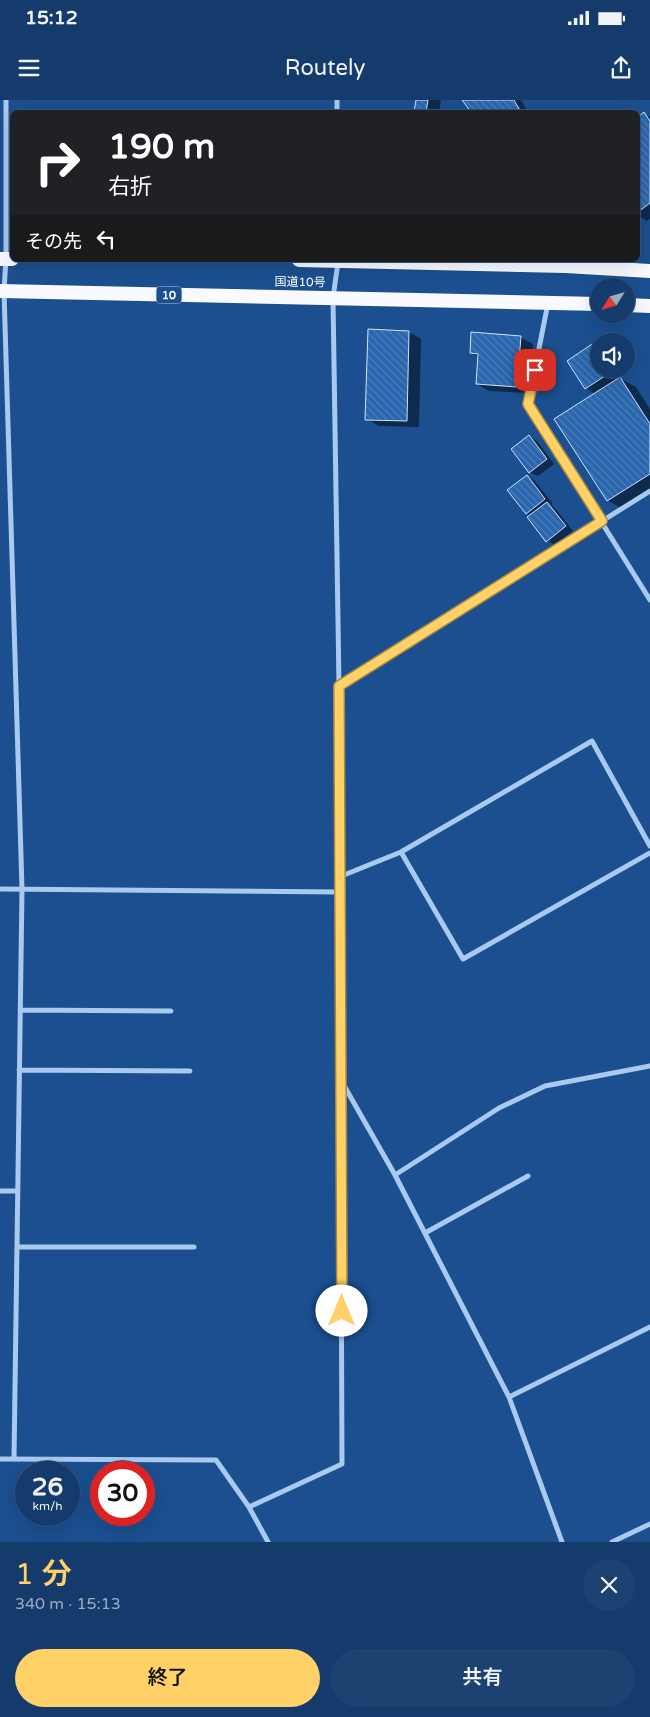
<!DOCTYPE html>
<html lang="ja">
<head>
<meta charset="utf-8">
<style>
  body { margin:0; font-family:"Varela Round","Noto Sans JP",sans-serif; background:#1d4271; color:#f1f3f6; height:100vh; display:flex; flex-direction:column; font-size:19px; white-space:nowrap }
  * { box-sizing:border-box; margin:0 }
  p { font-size:16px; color:#9dadc1 }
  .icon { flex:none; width:28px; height:28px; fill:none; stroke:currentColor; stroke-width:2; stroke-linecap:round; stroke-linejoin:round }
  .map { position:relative; height:1442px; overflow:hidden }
  .details { display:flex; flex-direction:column; background:#143b6b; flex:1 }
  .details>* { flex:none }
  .banner { position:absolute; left:10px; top:10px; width:630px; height:152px; border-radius:8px; box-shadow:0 5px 20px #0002,0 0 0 1px #33557e; background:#202124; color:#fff; overflow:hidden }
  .needle { width:32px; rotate:233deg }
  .buttons { position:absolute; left:590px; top:178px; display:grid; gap:10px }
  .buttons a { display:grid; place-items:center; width:45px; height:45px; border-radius:50%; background:#143b6b; box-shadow:0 5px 20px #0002,0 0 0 1px #33557e; font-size:25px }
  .speed { position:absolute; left:15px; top:1361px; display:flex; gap:10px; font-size:25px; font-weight:700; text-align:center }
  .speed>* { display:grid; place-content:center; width:65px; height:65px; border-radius:50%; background:#143b6b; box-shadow:0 5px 20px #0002,0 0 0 1px #33557e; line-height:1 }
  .speed small { font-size:12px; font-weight:400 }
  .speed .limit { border:8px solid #d22; background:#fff; color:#111 }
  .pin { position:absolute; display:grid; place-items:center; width:42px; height:42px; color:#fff; margin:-21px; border-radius:10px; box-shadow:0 2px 8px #0006 }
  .me { position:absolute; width:55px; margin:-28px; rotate:0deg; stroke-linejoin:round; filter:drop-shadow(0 0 4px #0008) }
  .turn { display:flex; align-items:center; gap:18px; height:105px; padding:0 15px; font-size:22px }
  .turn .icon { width:65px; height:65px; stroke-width:2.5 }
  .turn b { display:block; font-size:35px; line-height:42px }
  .then { display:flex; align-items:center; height:48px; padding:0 15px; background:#0003; gap:10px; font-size:19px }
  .round { display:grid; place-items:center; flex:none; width:52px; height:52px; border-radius:26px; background:#1d4271 }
  .overview { display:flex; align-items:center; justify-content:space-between; height:85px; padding:0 15px }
  h1 { font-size:30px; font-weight:600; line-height:38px; color:#ffd166 }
  .button { display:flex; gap:10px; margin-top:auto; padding:10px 15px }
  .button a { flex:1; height:58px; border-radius:30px; background:#ffd166; color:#111; font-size:20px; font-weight:600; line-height:58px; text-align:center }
  .button a+a { background:#1d4271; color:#f1f3f6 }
  .status { display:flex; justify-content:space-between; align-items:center; height:35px; padding:0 25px; background:#143b6b; direction:ltr }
  .status svg { height:14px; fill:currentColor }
  header { display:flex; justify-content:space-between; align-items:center; height:65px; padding:0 15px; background:#143b6b; font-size:22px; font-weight:600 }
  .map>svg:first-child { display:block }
  .shadow { fill:#0007 }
  .building { fill:url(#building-back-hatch); stroke:#cfe3fa }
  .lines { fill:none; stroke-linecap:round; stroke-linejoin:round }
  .minor { stroke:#a9c9ee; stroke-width:5 }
  .trunk { stroke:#f8faff; stroke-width:14 }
  .route-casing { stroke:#a68842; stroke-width:12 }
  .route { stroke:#ffd166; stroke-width:9 }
  .labels { text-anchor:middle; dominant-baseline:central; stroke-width:5; stroke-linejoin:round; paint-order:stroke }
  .shield { fill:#1b4f8f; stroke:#bbcadd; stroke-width:1 }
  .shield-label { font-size:11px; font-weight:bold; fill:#fff }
  .street-label { font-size:12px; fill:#fff; stroke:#1b4f8f }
</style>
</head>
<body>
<div class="status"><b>15:12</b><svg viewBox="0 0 49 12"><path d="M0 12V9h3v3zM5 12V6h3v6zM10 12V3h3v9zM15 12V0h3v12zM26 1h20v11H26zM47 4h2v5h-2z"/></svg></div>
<header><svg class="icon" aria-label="menu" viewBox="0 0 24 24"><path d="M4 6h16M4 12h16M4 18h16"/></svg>Routely<svg class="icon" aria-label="share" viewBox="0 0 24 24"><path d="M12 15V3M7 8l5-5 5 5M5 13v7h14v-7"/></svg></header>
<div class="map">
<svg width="650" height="1442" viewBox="0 0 650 1442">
  <defs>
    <pattern id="building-back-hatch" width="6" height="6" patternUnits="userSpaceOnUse" patternTransform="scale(1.25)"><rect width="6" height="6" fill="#2a66ad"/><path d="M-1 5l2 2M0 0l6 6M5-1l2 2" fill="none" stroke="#4a7db9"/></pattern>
  </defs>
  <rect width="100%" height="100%" fill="#1b4f8f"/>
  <path class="shadow" d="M418,0H441L439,12H415Z
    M464,0H521L528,12H472Z
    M644,14L650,17V119L647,121L640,117L638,118V19Z
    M369,231L409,232L421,239L419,327L379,326L367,319Z
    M520,237L533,244L529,293L489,291L477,284L479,257L471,253Z
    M592,246L599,249V269H613L619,278L636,287L650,309V392L623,409L607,400L595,294L586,288L568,262Z
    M529,336L537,341L554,364L538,376L529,372Z
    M527,376L535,381L553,404L551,405L555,408L573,431L555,445L547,441L531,416L526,413Z"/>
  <path class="building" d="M416,0H428L426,12H414Z
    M462,0H514L521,12H471Z
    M644,12L650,21V103L638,112V17Z
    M368,229L409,231L407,321L365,320Z
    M471,232L521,236L517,287L476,284L478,254L470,253Z
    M592,244L599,254V269H609L611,272L585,289L567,261Z
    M620,277L650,324V374L607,401L554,319Z
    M529,335L547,359L529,373L511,349Z
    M527,375L545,399L526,414L507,390Z
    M547,402L566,426L546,442L527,417Z"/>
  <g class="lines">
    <path class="minor" d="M6,0V158L4,191L22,789L14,1359
      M337,0V12
      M548,203L528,304L650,500
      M339,586L650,391
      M401,752L463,859L650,753
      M339,777L401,752L592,641L650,746
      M0,789L339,792
      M20,910L171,911
      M19,970L190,971
      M342,982L395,1075L509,1297L562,1442
      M395,1075L499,1008L545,986L650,966
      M0,1091H18
      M425,1133L528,1076
      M17,1147H194
      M509,1297L650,1227
      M0,1359L216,1360L249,1407L268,1442
      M249,1407L342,1364L339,586L333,198L338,162
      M612,1442L650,1424"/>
    <path class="trunk" d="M0,159H12
      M299,160L566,166L650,171
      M0,191L599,204
      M626,205L650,206"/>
  </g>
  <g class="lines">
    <g class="route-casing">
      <path id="route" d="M342,1211L339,586L602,421L528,304L535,270"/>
    </g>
    <use href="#route" class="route"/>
  </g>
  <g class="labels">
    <rect class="shield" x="156.5" y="186.5" width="25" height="17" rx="4"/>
    <g class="shield-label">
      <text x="169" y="195">10</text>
    </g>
    <g class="street-label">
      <text transform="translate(300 182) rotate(1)">国道10号</text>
    </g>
  </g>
</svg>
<div class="buttons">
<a><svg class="needle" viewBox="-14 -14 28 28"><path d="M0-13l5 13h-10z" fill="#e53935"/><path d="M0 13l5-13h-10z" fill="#9dadc1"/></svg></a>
<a><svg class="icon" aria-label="sound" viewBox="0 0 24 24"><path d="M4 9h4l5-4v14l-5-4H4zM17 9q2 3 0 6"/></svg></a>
</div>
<div class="speed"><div>26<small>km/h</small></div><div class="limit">30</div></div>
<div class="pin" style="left:535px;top:270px;background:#d93025"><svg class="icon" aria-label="arrive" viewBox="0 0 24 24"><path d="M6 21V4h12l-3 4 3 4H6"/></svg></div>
<svg class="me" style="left:342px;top:1211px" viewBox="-20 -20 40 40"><circle r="19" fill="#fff"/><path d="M0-13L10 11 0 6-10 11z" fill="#ffd166"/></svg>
<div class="banner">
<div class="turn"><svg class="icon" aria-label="right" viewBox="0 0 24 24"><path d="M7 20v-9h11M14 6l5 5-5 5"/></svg><div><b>190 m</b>右折</div></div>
<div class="then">その先<svg class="icon" aria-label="left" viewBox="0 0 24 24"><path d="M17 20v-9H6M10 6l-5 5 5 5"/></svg></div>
</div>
</div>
<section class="details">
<div class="overview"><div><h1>1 分</h1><p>340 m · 15:13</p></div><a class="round"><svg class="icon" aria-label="close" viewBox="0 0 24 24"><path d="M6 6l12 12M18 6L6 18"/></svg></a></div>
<div class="button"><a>終了</a><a>共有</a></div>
</section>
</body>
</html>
